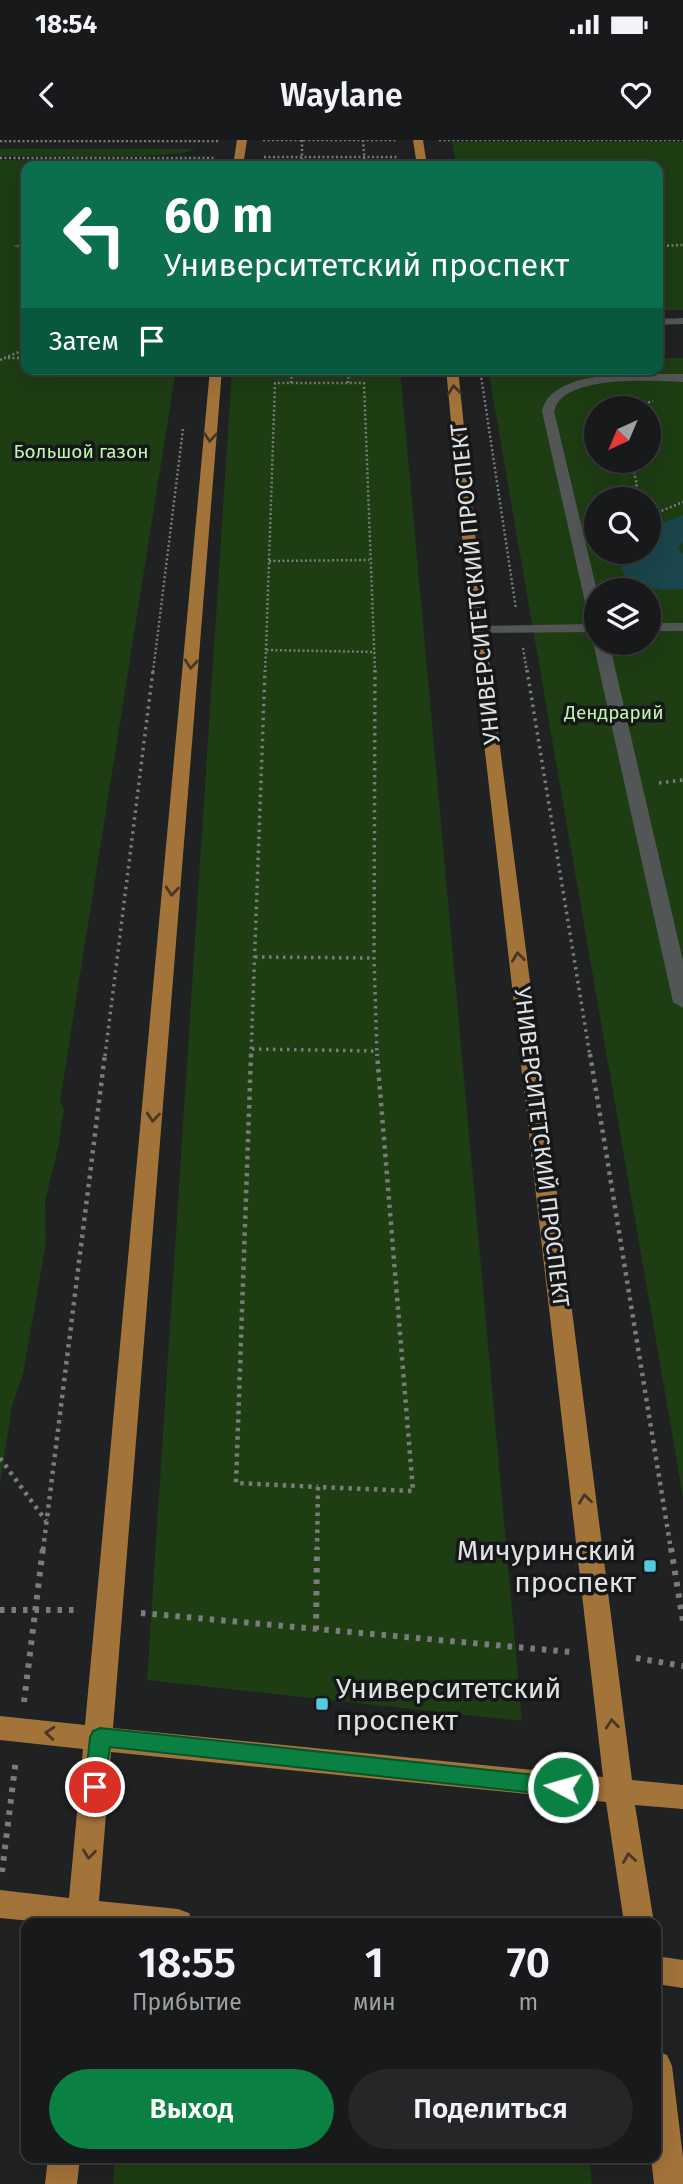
<!DOCTYPE html>
<html lang="ru">
<head>
<meta charset="utf-8">
<style>
  body { margin:0; font-family:"Fira Sans",sans-serif; background:#242627; color:#f1f3f6; height:100vh; display:flex; flex-direction:column; font-size:26px; white-space:nowrap }
  * { box-sizing:border-box; margin:0 }
  p { font-size:23px; color:#9ea0a2 }
  .icon { flex:none; width:38px; height:38px; fill:none; stroke:currentColor; stroke-width:2; stroke-linecap:round; stroke-linejoin:round }
  .map { position:relative; flex:1; overflow:hidden }
  .sheet { position:absolute; left:21px; top:1778px; width:640px; height:245px; display:flex; flex-direction:column; background:#17191a; border-radius:14px; box-shadow:0 7px 28px #0002,0 0 0 2px #363839 }
  .sheet>* { flex:none }
  .guide { position:absolute; left:21px; top:21px; width:642px; height:214px; border-radius:14px; box-shadow:0 7px 28px #0002,0 0 0 2px #363839; background:#0b6e4f; color:#fff; overflow:hidden }
  .needle { width:46px; rotate:224deg }
  .fabs { position:absolute; left:584px; top:256px; display:grid; gap:14px }
  .fabs a { display:grid; place-items:center; width:77px; height:77px; border-radius:50%; background:#17191a; box-shadow:0 7px 28px #0002,0 0 0 2px #363839; font-size:35px }
  .pin { position:absolute; display:grid; place-items:center; width:60px; height:60px; color:#fff; margin:-30px; border:4px solid #fff; border-radius:50%; box-shadow:0 2px 7px #0007 }
  .me { position:absolute; width:77px; margin:-38px; rotate:276deg; stroke-linejoin:round; filter:drop-shadow(0 0 5px #0008) }
  .turn { display:flex; align-items:center; gap:24px; height:147px; padding:0 28px; font-size:32px }
  .turn .icon { width:91px; height:91px; stroke-width:2.5 }
  .turn b { display:block; font-size:49px; line-height:60px }
  .then { display:flex; align-items:center; height:66px; padding:0 28px; background:#0003; gap:14px; font-size:26px }
  .eta { display:flex; justify-content:space-evenly; align-items:center; height:119px; text-align:center }
  .eta b { font-size:42px; font-weight:600; line-height:49px }
  .cta { display:flex; gap:14px; margin-top:auto; padding:14px 28px }
  .cta a { flex:1; height:80px; border-radius:42px; background:#0b8043; color:#fff; font-size:28px; font-weight:600; line-height:80px; text-align:center }
  .cta a+a { background:#242627; color:#f1f3f6 }
  .status { display:flex; justify-content:space-between; align-items:center; height:49px; padding:0 35px; background:#17191a; direction:ltr }
  .status svg { height:19px; fill:currentColor }
  header { display:flex; justify-content:space-between; align-items:center; height:91px; padding:0 28px; background:#17191a; font-size:32px; font-weight:600 }
  .map>svg:first-child { display:block }
  .green { fill:#1e3d13; fill-rule:evenodd }
  .water { fill:#1a464c }
  .lines { fill:none; stroke-linecap:round; stroke-linejoin:round }
  .path-far3 { stroke:#797b7c; stroke-width:2.5; stroke-dasharray:2 2.5; stroke-linecap:butt }
  .path-far2 { stroke:#797b7c; stroke-width:3.5; stroke-dasharray:2.5 4.5; stroke-linecap:butt }
  .path-far1 { stroke:#797b7c; stroke-width:4.5; stroke-dasharray:3.5 5; stroke-linecap:butt }
  .path { stroke:#797b7c; stroke-width:6; stroke-dasharray:4.5 7; stroke-linecap:butt }
  .minor { fill:#535657; fill-rule:evenodd }
  .major { fill:#a3743a; fill-rule:evenodd }
  .oneway { stroke:#473825 }
  .route { fill:#0b8043; stroke:#07532c; stroke-width:2 }
  .poi-dot { fill:#54cadd; stroke:#151719; stroke-width:2.5 }
  .labels { text-anchor:middle; dominant-baseline:central; stroke-width:7; stroke-linejoin:round; paint-order:stroke }
  .far-park-label { font-size:19px; fill:#bff6ad; stroke:#151719 }
  .street-label { font-size:23px; fill:#e0e1e2; stroke:#151719 }
  .near-poi-label { font-size:28px; fill:#e0e1e2; stroke:#151719; text-anchor:end }
</style>
</head>
<body>
<div class="status"><b>18:54</b><svg viewBox="0 0 49 12"><path d="M0 12V9h3v3zM5 12V6h3v6zM10 12V3h3v9zM15 12V0h3v12zM26 1h20v11H26zM47 4h2v5h-2z"/></svg></div>
<header><svg class="icon" aria-label="back" viewBox="0 0 24 24"><path d="M15 5l-7 7 7 7"/></svg>Waylane<svg class="icon" aria-label="heart" viewBox="0 0 24 24"><path d="M12 20l-8-8c-3-5 5-10 8-4 3-6 11-1 8 4z"/></svg></header>
<div class="map">
<svg width="683" height="2044" viewBox="0 0 683 2044">
  <rect width="100%" height="100%" fill="#1f2122"/>
  <path class="green" d="M452,2H683V170H658V26H456Z
    M0,9H195C185,20 27,16 0,16Z
    M209,19L208,26H26V229H176L60,961L64,970L58,1008L45,1061L46,1103L23,1234L12,1266L0,1343V20Z
    M658,218H683V1357L488,229H658ZM597,268H649V320H597ZM597,359H649V411H597ZM597,450H649V502H597Z
    M232,229H400L522,1581L147,1540Z
    M115,2018H589L592,2044H113Z"/>
  <path class="water" d="M683,375V403L678,407L683,414V449L661,450L629,442L622,430L623,411H649V388Z"/>
  <g class="lines">
    <path class="path-far3" d="M263,0H398
      M302,0V26
      M363,0L365,26
      M439,0H683
      M0,1H219
      M264,17H398
      M0,18H216
      M658,106L683,105
      M8,218H26
      M0,220L26,209
      M480,229L516,469
      M291,243L292,229
      M348,243L349,229
      M631,268L653,261
      M597,290V305
      M612,359L637,345L633,327L623,320
      M649,376L683,362
      M269,421L369,420
      M523,508L527,532
      M266,510L275,243H364L375,532
      M153,532L183,289
      M265,532L266,510L375,512"/>
    <path class="path-far2" d="M375,530L374,818L377,916
      M527,530L590,916
      M659,643L683,640
      M255,817L374,818
      M252,909L377,911
      M105,916L153,530
      M251,916L265,530"/>
    <path class="path-far1" d="M251,914L236,1343L318,1347
      M590,914L671,1410
      M0,1318L46,1381
      M43,1410L105,914
      M317,1410L318,1347L413,1351L377,914"/>
    <path class="path" d="M671,1408L683,1481
      M0,1470H80
      M141,1473L571,1512
      M316,1490L317,1408
      M636,1518L683,1526
      M24,1562L43,1408
      M2,1732L16,1619"/>
    <path class="minor" d="M26,103V109L12,106Z
      M683,178V184L658,185V179Z
      M631,234H683V242C654,241 563,234 554,271L597,451V492L473,493L471,490L478,486L590,484L542,271C550,238 603,235 631,234Z
      M649,483H683V491H649Z
      M597,499V502H609L683,821V868L673,862L593,502Z"/>
    <path class="major" d="M237,0H247L243,26H233Z
      M413,0H423L427,26H417Z
      M210,229H222L113,1588L603,1637L471,490L446,229H458L485,490L632,1640L683,1645V1669L635,1665L654,1783H624L606,1662L111,1612L99,1761L178,1769L189,1773L193,1783H52L0,1778V1750L69,1758L83,1609L0,1600V1576L85,1585Z
      M656,1816L683,1820V1848L656,1844Z
      M656,1911L667,1915L672,1926L683,2017V2044H654L651,2018H656Z
      M48,2018H80L77,2044H45Z"/>
  </g>
  <defs><path id="oneway-chevron" d="M-2-3.5L2.5 0L-2 3.5" fill="none" stroke-width="1.6" stroke-linecap="round" stroke-linejoin="round" transform="scale(1.75)"/></defs>
  <g class="oneway">
    <use href="#oneway-chevron" transform="translate(454 250) rotate(-96)"/>
    <use href="#oneway-chevron" transform="translate(210 297) rotate(95)"/>
    <use href="#oneway-chevron" transform="translate(191 524) rotate(95)"/>
    <use href="#oneway-chevron" transform="translate(172 751) rotate(95)"/>
    <use href="#oneway-chevron" transform="translate(518 817) rotate(-97)"/>
    <use href="#oneway-chevron" transform="translate(153 977) rotate(95)"/>
    <use href="#oneway-chevron" transform="translate(585 1359) rotate(-97)"/>
    <use href="#oneway-chevron" transform="translate(612 1584) rotate(-96)"/>
    <use href="#oneway-chevron" transform="translate(50 1593) rotate(-175)"/>
    <use href="#oneway-chevron" transform="translate(89 1714) rotate(96)"/>
    <use href="#oneway-chevron" transform="translate(629 1718) rotate(-99)"/>
  </g>
  <path class="route" d="M100,1588L563,1638L571,1640L574,1647L571,1654L563,1656L110,1607L103,1654L95,1656L88,1654L85,1647L90,1597L93,1591Z"/>
  <g class="poi-dot">
    <rect x="643" y="1419" width="14" height="14" rx="3.5"/>
    <rect x="315" y="1557" width="14" height="14" rx="3.5"/>
  </g>
  <g class="labels">
    <g class="far-park-label">
      <text x="81" y="311">Большой газон</text>
      <text x="614" y="572">Дендрарий</text>
    </g>
    <g class="street-label">
      <text transform="translate(475 444) rotate(-96)">УНИВЕРСИТЕТСКИЙ ПРОСПЕКТ</text>
      <text transform="translate(542 1007) rotate(83)">УНИВЕРСИТЕТСКИЙ ПРОСПЕКТ</text>
    </g>
    <g class="near-poi-label">
      <text x="636" y="1410">Мичуринский<tspan x="636" dy="32">проспект</tspan></text>
      <text x="336" y="1548" text-anchor="start">Университетский<tspan x="336" dy="32">проспект</tspan></text>
    </g>
  </g>
</svg>
<div class="fabs">
<a><svg class="needle" viewBox="-14 -14 28 28"><path d="M0-13l5 13h-10z" fill="#e53935"/><path d="M0 13l5-13h-10z" fill="#9ea0a2"/></svg></a>
<a><svg class="icon" aria-label="search" viewBox="0 0 24 24"><circle cx="10" cy="10" r="6"/><path d="M15 15l6 6"/></svg></a>
<a><svg class="icon" aria-label="layers" viewBox="0 0 24 24"><path d="M12 4l9 5-9 5-9-5zM3 14l9 5 9-5"/></svg></a>
</div>
<div class="pin" style="left:95px;top:1647px;background:#d93025"><svg class="icon" aria-label="arrive" viewBox="0 0 24 24"><path d="M6 21V4h12l-3 4 3 4H6"/></svg></div>
<svg class="me" style="left:563px;top:1647px" viewBox="-20 -20 40 40"><circle r="17" fill="#0b8043" stroke="#fff" stroke-width="3"/><path d="M0-11L8 9 0 5-8 9z" fill="#fff"/></svg>
<div class="guide">
<div class="turn"><svg class="icon" aria-label="left" viewBox="0 0 24 24"><path d="M17 20v-9H6M10 6l-5 5 5 5"/></svg><div><b>60 m</b>Университетский проспект</div></div>
<div class="then">Затем<svg class="icon" aria-label="arrive" viewBox="0 0 24 24"><path d="M6 21V4h12l-3 4 3 4H6"/></svg></div>
</div>
<section class="sheet">
<div class="eta">
<div><b>18:55</b><p>Прибытие</p></div>
<div><b>1</b><p>мин</p></div>
<div><b>70</b><p>m</p></div>
</div>
<div class="cta"><a>Выход</a><a>Поделиться</a></div>
</section>
</div>
</body>
</html>
